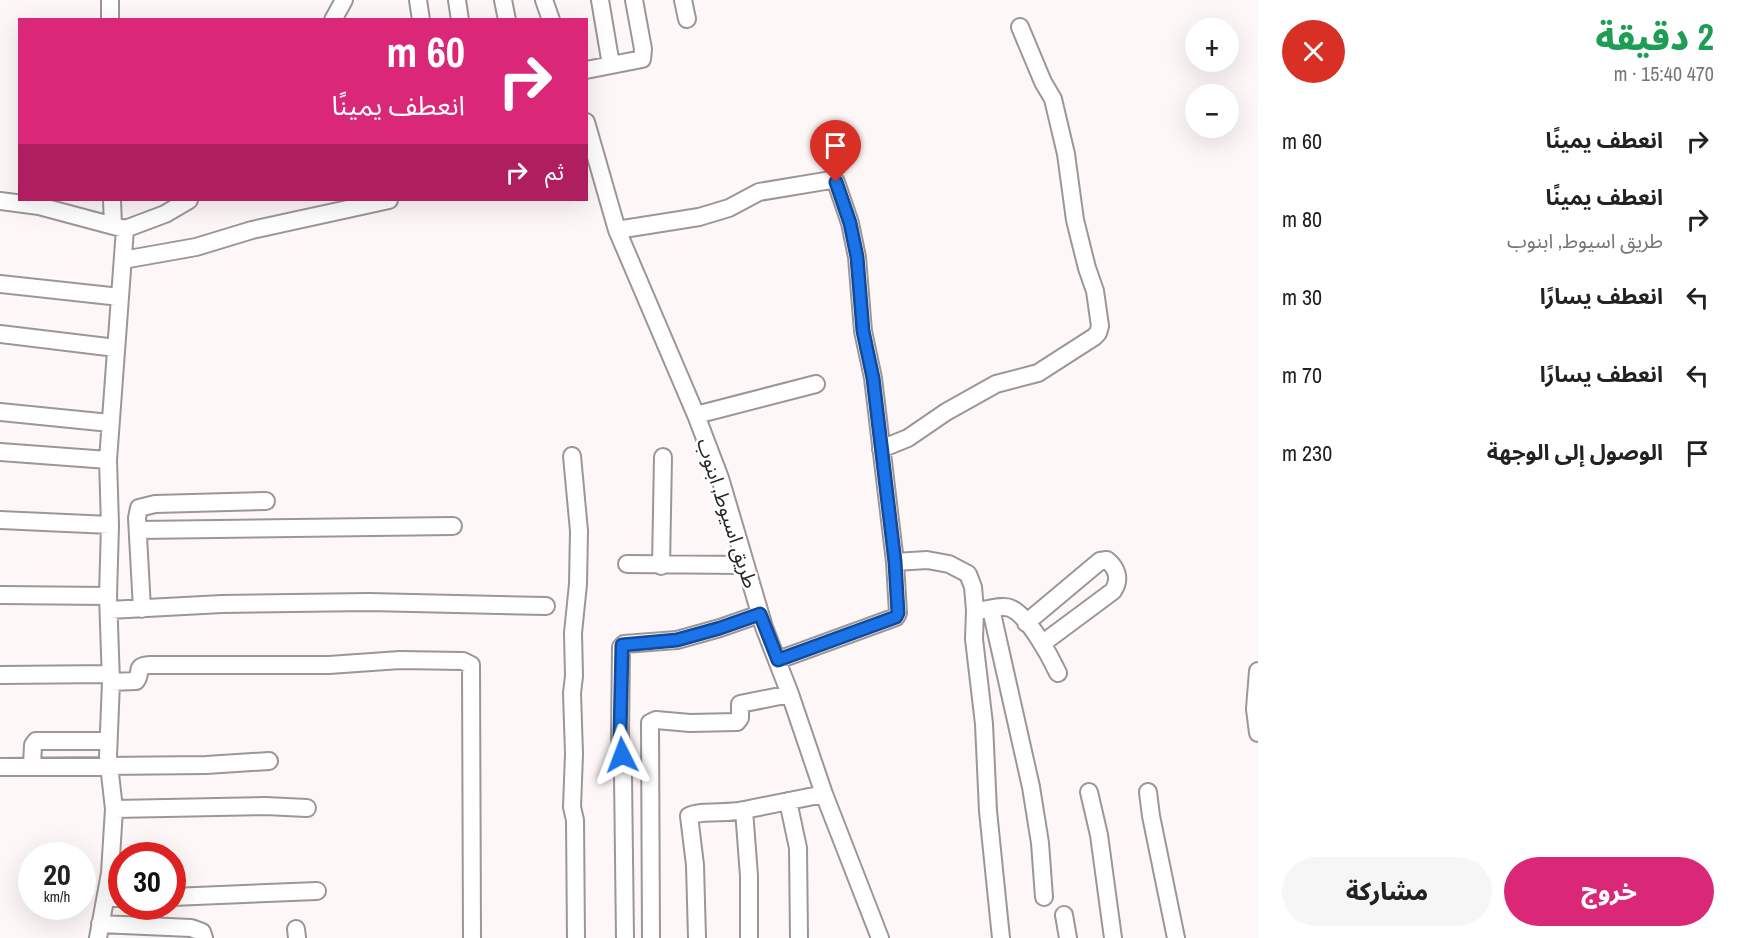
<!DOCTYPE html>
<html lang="ar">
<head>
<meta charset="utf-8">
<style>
  body { margin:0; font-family:"Archivo Narrow","Noto Sans Arabic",sans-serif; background:#f6f6f6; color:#222; direction:rtl; height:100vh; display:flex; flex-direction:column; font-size:22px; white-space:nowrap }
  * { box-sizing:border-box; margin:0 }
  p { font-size:20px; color:#767676 }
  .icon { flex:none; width:33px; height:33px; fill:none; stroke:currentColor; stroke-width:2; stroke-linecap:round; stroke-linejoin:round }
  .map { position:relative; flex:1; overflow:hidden; direction:ltr }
  .panel { display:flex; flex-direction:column; background:#fff; width:480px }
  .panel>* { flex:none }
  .hud { position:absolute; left:18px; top:18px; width:570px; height:183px; border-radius:0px; box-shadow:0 6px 24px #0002; direction:rtl; background:#db2777; color:#fff; overflow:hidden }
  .tools { position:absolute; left:1185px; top:18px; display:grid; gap:12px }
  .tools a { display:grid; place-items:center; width:54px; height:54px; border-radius:50%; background:#fff; box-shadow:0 6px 24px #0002; font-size:30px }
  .speed { position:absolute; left:18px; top:842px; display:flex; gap:12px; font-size:30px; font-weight:700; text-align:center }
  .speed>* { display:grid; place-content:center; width:78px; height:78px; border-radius:50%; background:#fff; box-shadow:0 6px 24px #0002; line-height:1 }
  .speed small { font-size:15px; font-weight:400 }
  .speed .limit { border:9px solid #d22; background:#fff; color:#111 }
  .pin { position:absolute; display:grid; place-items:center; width:51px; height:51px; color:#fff; margin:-62px -26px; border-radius:50% 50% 50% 0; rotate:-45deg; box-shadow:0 0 6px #0007 }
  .pin .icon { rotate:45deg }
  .me { position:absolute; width:66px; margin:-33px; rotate:357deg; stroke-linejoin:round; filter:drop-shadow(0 0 4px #0008) }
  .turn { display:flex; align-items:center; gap:21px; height:126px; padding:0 24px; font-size:27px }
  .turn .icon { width:78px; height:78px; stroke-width:2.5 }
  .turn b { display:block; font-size:42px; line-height:51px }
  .then { display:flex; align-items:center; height:57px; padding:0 24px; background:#0003; gap:12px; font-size:22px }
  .round { display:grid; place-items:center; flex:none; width:63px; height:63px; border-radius:32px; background:#f6f6f6 }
  .overview { display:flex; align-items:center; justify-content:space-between; height:102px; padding:0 24px }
  h1 { font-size:36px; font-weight:800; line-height:45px; color:#1e9e55 }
  .cta { display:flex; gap:12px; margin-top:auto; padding:12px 24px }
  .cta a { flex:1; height:69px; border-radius:36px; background:#db2777; color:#fff; font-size:24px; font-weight:800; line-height:69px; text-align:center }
  .cta a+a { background:#f6f6f6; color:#222 }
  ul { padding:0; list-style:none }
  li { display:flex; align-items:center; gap:18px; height:78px; padding:0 24px }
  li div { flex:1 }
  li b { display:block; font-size:22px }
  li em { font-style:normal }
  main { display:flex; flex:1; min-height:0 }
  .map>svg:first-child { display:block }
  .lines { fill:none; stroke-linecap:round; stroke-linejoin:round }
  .minor-casing { stroke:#9e9596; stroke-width:20 }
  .minor { stroke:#fff; stroke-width:16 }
  .route-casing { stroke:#114b97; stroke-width:15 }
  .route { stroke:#1a73e8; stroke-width:10 }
  .labels { text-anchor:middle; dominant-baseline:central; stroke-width:5; stroke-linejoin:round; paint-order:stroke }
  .street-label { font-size:20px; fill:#282425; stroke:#fff }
</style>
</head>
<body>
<main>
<section class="panel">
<div class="overview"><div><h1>2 دقيقة</h1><p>470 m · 15:40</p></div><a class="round" style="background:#d93025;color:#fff"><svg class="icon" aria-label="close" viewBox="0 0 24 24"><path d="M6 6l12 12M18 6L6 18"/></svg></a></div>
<ul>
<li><svg class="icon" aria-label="right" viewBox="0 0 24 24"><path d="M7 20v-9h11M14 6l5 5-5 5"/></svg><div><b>انعطف يمينًا</b></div><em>60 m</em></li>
<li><svg class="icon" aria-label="right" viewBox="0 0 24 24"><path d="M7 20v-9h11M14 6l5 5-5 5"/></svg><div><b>انعطف يمينًا</b><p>طريق اسيوط, ابنوب</p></div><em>80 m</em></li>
<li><svg class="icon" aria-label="left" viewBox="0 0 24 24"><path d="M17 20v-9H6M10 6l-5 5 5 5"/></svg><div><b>انعطف يسارًا</b></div><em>30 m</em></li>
<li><svg class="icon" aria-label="left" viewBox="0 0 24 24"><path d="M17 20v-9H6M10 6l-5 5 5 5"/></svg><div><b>انعطف يسارًا</b></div><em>70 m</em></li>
<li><svg class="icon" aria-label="arrive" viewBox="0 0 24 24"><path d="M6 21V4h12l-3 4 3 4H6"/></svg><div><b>الوصول إلى الوجهة</b></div><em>230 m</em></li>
</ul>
<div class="cta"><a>خروج</a><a>مشاركة</a></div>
</section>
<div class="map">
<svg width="1258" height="938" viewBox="0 0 1258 938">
  <rect width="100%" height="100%" fill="#fef7f8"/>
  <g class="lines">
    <g class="minor-casing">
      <path id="minor" d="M110,0V20
        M418,0L421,20
        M457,0L460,20
        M503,0L507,20
        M544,0L551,20
        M600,0L611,65
        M683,0L687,19
        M333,20L344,0
        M586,70L642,59L643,49L634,0
        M586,122L617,230L696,415L720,478L764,627L790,694L824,794L880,938
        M112,200L113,226
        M0,201L39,206L125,229
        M617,230L699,217L729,208L759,192L831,180L836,182L850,223L857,257L863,331L873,378L895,562L898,613L896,617L778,660
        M123,260L196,247L252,230L389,200
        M0,284L120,297
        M0,334L116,348
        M0,412L110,423
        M696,415L816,384
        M881,449L908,438L946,412L996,384L1038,373L1094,337L1098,333L1100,326L1095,291L1087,268L1075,220L1066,154L1053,99L1043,82L1020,27
        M0,452L108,460
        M572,456L579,531L578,584L573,633L574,676L572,693L574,754L572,807L575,820L576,938
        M0,520L110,525
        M138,530L453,526
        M895,562L927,560L949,564L968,574L973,587L975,610L974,639L984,724L988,811L1001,938
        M627,564L745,565
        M661,566L663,457
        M0,595L108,596
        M142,609L137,518L139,508L155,504L266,501
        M991,609L1031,787L1040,843L1044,897
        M109,610L222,604L369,602L546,606
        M982,610C990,609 1002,605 1010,608C1028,615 1050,656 1058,673
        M1026,623L1100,561L1107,560C1117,568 1121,579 1113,591L1043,643
        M1258,671L1255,709L1258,733
        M0,675L111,674
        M111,682L136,681C143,672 133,666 150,665H329L400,660L463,661L471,665L472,938
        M32,766L33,745L36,741H108
        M0,767L206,765L269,761
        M1089,792L1099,835L1113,938
        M1148,792L1151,816L1176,938
        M788,801L798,848L799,938
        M114,809L265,806L307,808
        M172,897L317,891
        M106,898H122
        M1064,915L1068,938
        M100,924L191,928L202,932L204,938
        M296,929L297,938
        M98,938L110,873L114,809L108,756L111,682L108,596L110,525L108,460L125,229L165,214L189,200
        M625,938L623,775L620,736L621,647L624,644L677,640L720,628L760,614
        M651,938L650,723L656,720L690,723L737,722L740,718V704L790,694
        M697,938L695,865L689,816C699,810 729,814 744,810
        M749,938V876L744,810L824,794"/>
    </g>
    <use href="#minor" class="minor"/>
  </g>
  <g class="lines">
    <g class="route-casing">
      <path id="route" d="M622,755L620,736L622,645L677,640L720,628L760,614L778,660L896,617L898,613L895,562L873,378L863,331L857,257L850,223L836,182"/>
    </g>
    <use href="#route" class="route"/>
  </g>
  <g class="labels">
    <g class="street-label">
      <text transform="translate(728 513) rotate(72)">طريق اسيوط, ابنوب</text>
    </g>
  </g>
</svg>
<div class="tools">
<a>+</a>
<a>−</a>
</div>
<div class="speed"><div>20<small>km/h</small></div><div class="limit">30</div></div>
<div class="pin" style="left:836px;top:182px;background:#d93025"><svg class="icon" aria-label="arrive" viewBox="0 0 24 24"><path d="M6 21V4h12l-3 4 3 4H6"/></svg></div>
<svg class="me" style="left:622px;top:755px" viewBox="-20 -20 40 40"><path d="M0-17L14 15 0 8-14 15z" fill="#1a73e8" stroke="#fff" stroke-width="4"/></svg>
<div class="hud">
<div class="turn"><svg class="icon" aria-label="right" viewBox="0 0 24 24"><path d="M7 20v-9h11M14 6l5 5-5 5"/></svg><div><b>60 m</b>انعطف يمينًا</div></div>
<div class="then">ثم<svg class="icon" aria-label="right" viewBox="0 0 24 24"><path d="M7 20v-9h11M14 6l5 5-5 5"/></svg></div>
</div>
</div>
</main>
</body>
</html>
